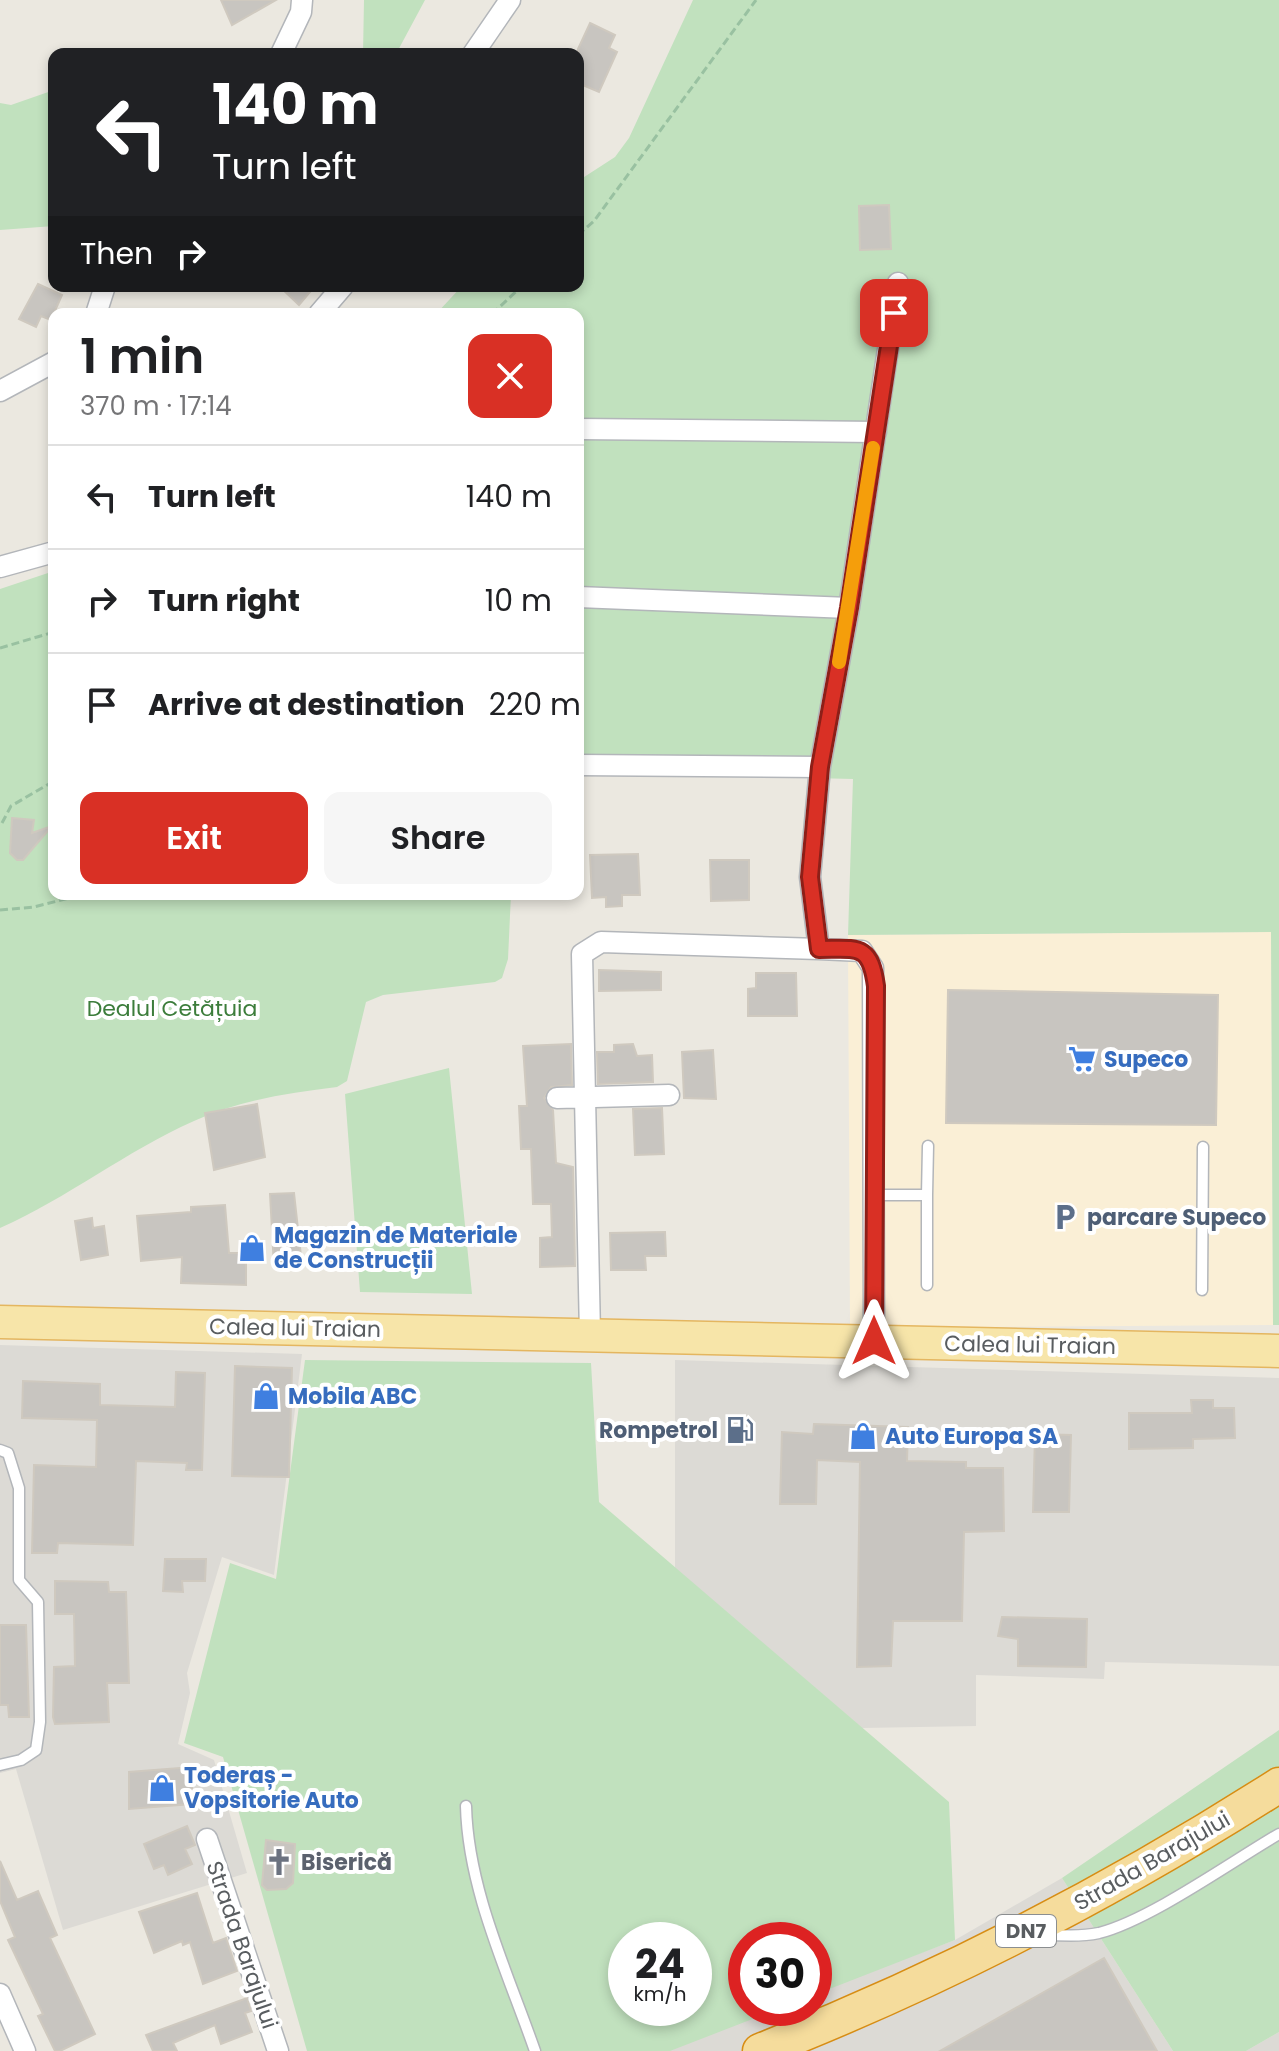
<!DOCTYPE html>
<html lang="en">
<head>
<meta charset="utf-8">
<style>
  body { margin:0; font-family:Poppins,sans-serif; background:#f6f6f6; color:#202124; height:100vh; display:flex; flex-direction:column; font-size:30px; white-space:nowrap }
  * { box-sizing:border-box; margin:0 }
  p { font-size:26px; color:#757577 }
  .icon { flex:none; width:44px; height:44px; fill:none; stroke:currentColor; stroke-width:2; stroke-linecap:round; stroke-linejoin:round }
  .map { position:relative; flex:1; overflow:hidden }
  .side { position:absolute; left:48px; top:308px; width:536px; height:592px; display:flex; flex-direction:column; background:#fff; border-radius:16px; box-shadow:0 4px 12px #0003 }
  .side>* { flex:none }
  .guide { position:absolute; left:48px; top:48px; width:536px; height:244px; border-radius:16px; box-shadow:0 4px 12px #0003; background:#202124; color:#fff; overflow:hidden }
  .speed { position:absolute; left:608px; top:1922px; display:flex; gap:16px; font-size:40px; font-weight:700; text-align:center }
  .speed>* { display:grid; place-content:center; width:104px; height:104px; border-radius:50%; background:#fff; box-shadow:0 4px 12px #0003; line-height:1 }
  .speed small { font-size:20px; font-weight:400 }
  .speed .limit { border:12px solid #d22; background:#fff; color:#111 }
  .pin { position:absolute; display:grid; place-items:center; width:68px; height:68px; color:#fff; margin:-34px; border-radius:16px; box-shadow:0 4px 12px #0006 }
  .me { position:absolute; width:88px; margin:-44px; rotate:0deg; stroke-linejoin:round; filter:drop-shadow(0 0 6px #0008) }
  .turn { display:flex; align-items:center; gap:28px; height:168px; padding:0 32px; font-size:36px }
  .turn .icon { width:104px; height:104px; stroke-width:2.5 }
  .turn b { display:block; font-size:56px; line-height:68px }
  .then { display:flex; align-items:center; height:76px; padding:0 32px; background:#0003; gap:16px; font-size:30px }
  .round { display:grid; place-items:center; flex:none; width:84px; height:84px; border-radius:16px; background:#f6f6f6 }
  .summary { display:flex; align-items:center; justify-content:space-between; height:136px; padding:0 32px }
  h1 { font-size:48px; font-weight:600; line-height:60px }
  .action { display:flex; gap:16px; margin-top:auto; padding:16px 32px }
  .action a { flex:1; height:92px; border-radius:16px; background:#d93025; color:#fff; font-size:32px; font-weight:600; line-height:92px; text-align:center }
  .action a+a { background:#f6f6f6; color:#202124 }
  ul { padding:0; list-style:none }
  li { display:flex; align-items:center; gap:24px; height:104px; padding:0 32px; border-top:2px solid #e0e0e0 }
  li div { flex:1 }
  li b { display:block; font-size:30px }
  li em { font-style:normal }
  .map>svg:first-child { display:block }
  .commercial { fill:#faefd6 }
  .industrial { fill:#dcdad5 }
  .green { fill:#c1e1be; fill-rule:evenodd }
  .building { fill:#c8c5c0; stroke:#cfc9bf; stroke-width:2 }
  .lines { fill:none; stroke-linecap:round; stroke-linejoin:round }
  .service-casing { stroke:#b3b6ba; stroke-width:13 }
  .minor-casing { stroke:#b3b6ba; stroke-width:23 }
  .primary-casing { stroke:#e4b660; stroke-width:35 }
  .trunk-casing { stroke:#d78d14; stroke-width:37 }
  .path { stroke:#99c1a1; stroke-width:3; stroke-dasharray:8 4; stroke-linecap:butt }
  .service { stroke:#fff; stroke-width:10 }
  .minor { stroke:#fff; stroke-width:20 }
  .primary { stroke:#f7e5a9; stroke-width:32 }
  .trunk { stroke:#f5dc9c; stroke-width:34 }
  .route-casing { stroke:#8d1f18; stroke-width:20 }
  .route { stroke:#d93025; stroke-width:14 }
  .slow { stroke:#f59e0b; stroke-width:14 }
  .labels { text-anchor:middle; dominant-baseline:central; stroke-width:8; stroke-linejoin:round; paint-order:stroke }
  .shield { fill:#fff; stroke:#8b8e90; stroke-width:2 }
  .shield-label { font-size:20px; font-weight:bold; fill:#595d60 }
  .park-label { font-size:22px; fill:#3c7d3b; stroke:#fff }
  .shop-label { font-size:22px; font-weight:bold; fill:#366cbe; stroke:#fff; text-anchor:start }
  .service-label { font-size:22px; font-weight:bold; fill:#4e5e75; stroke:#fff; text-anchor:start }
  .street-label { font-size:22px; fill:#595d60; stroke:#fff }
  .worship-label { font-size:22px; font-weight:bold; fill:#5b616d; stroke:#fff; text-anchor:start }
</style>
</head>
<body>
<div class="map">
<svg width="1279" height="2051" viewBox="0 0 1279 2051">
  <rect width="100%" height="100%" fill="#ebe8e0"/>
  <path class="commercial" d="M1271,932L1273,1325L850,1328L848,935Z"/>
  <path class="industrial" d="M0,1345L302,1354L274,1575L222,1557L187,1673L190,1693L178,1744L214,1760L247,1873L63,1930L16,1769L0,1773Z
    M675,1360L1279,1378V1666L1105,1662L1104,1679L976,1675V1726L862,1728L675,1568Z
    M1062,1878L1173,2051H663L776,2008H814V1993L955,1940Z
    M1279,2032V2051H1246Z"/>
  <path class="green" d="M364,0H425L396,54H363Z
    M693,0H1279V1325H1273L1271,932L848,935L853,779L578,772V314H436L462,286H578V181L615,157L629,138Z
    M54,90V226L0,230V103L11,105Z
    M54,571V894H511L508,959L502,978L495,982L383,995L366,1002L347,1081L337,1087C288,1093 240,1100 194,1121C126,1151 68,1198 0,1228V589Z
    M449,1068L472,1294L360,1292L345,1094Z
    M305,1360L591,1363L599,1502L949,1802L955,1940L814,1995V1940H746V2008H781L670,2051H307L223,1757L184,1743L230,1563L276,1579ZM626,1940H694V2008H626Z
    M1279,1730V2032L1246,2051H1173L1062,1878Z"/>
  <path class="building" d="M221,0H276L232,25Z
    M590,23L615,35L609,48L617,52L599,92L578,83V49Z
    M889,205L891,249L860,250L859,206Z
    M38,284L62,295L51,320L41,316L36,327L19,319Z
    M279,286H315L299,305Z
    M12,818L34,820L32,833L52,826L23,860H17L10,853Z
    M638,854L640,895H622V906L606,907V897L592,898L590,855Z
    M710,860H749V900L711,901Z
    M599,970L661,972V990L599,991Z
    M756,973H796L797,1016H748V989L756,988Z
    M948,990L1218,995L1216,1125L946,1123Z
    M571,1044L572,1085L551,1087L544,1098L553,1110L556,1163L573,1167L575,1266L540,1267V1238L552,1237L551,1204H533L531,1149H521L519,1106H527L523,1046Z
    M633,1044L637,1056L652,1055L653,1082L598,1084L597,1052H614V1045Z
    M713,1050L716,1099L684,1098L682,1052Z
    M257,1104L265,1157L214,1170L205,1113Z
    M662,1108L664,1154L635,1155L633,1109Z
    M294,1193L302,1265L274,1267L270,1194Z
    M225,1205L229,1253H246V1285L181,1283L182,1257L141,1261L137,1216L191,1212V1207Z
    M92,1218L93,1228L104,1226L108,1255L81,1260L75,1221Z
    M665,1232L666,1256H645L646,1270H611L610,1233Z
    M235,1366L292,1368L289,1477L232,1476Z
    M176,1372L205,1373L202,1470H186L187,1463L136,1461L133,1545L58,1543L57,1553H32L34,1465L96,1467L97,1420L22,1418L23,1381L100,1384V1405L175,1407Z
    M1191,1400H1213V1408H1234L1235,1438L1193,1439V1448L1129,1449V1413H1192Z
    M814,1424L908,1427L907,1461L966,1462V1468H1003L1004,1531L964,1532L962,1621H893L891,1666L857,1667L860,1462L817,1460L816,1504H780L782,1432L813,1434Z
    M1035,1434L1071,1435L1069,1512H1033Z
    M165,1559H206L205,1581H182L183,1592L163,1591Z
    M55,1581L108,1582L109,1592H126L129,1683H107L109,1722L55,1724L53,1717L54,1667L75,1666L74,1614H55Z
    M1002,1617L1087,1619L1086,1667L1018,1666V1639L998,1636Z
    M0,1625H26L29,1717H9L8,1705H0Z
    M192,1767V1804L129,1809V1772Z
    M187,1826L195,1845L185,1849L192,1864L168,1875L164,1865L154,1869L144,1844Z
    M266,1840L295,1844L293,1883L286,1889L267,1890L262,1885Z
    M0,1861L17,1900L38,1891L57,1935L50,1938L95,2034L60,2051H55L38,2016L43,2014L8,1940L15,1937L0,1901Z
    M197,1893L213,1943L226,1938L237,1971L203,1984L190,1942L183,1945L182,1941L154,1953L139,1912Z
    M1104,1958L1157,2051H940Z
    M247,1998L251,2011L245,2013L252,2032L221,2044L215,2025L173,2043L177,2051H153L146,2035Z"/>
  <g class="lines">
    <g class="service-casing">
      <path id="service" d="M874,1195H927L928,1146
        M927,1285V1195
        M1202,1290L1203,1147
        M0,1450L8,1453L19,1488V1580L38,1602L40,1722L36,1750L21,1760L0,1765
        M466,1806C468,1890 508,1973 535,2051
        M1043,1934C1062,1936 1080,1937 1099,1933C1150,1920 1231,1862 1279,1834"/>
    </g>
    <g class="minor-casing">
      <path id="minor" d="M281,54L301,12L302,0
        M473,54L510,0
        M96,314L105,286
        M319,314L343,286
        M0,391L54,362
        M578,429L876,432
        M0,567L54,552
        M578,597L849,608
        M578,765L820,767
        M819,949L862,951L873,968L874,1341
        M557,1098L669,1095
        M590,1335L582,954L601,942L819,949L810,877L820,767L849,608L898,283
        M207,1839L278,2051
        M0,1994L25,2051"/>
    </g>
    <g class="primary-casing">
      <path id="primary" d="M0,1322L1279,1351"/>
    </g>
    <g class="trunk-casing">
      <path id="trunk" d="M760,2051C941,1980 1115,1890 1279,1785"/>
    </g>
    <path class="path" d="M578,235L594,221L756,0
      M492,314L522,286
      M0,648L54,632
      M2,823L11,806L54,781
      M0,910L34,907L85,894"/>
    <use href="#service" class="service"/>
    <use href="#minor" class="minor"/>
    <use href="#primary" class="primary"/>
    <use href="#trunk" class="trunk"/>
  </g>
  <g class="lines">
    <g class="route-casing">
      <path id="route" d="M874,1341L876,986C870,943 858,949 819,949L810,877L820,767L849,608L894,313"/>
    </g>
    <use href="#route" class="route"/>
    <path class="slow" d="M839,662L873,448"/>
  </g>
  <defs>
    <g id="supermarket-bare" transform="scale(2.16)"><path d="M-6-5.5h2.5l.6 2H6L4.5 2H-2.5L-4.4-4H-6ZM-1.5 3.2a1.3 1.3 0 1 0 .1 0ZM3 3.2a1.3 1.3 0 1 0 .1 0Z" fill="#3f7fe0" stroke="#fff" stroke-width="2.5" paint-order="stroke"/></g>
    <g id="parking-bare" transform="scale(2.16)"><path d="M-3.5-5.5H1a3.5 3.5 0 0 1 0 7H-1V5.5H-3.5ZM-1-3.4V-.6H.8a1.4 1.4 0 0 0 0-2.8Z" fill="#5c6f8a" stroke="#fff" stroke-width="2.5" paint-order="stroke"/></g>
    <g id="shop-bare" transform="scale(2.16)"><path d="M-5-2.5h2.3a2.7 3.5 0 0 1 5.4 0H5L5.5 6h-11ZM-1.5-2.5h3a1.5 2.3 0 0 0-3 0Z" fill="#3f7fe0" stroke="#fff" stroke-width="2.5" paint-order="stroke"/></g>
    <g id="fuel-bare" transform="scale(2.16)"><path d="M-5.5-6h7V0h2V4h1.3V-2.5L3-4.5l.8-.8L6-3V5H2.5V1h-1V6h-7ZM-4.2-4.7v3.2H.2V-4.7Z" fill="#5c6f8a" stroke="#fff" stroke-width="2.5" paint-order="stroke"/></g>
    <g id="church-bare" transform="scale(2.16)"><path d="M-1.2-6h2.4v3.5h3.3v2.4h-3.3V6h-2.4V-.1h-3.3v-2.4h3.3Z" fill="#6b7280" stroke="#fff" stroke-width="2.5" paint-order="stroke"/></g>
  </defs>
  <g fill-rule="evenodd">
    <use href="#supermarket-bare" x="1082" y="1059"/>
    <use href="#parking-bare" x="1065" y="1217"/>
    <use href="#shop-bare" x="252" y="1248"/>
    <use href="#shop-bare" x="266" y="1396"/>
    <use href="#fuel-bare" x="740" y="1430"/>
    <use href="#shop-bare" x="863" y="1436"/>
    <use href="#shop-bare" x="162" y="1788"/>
    <use href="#church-bare" x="279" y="1862"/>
  </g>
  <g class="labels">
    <rect class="shield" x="996" y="1915" width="60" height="32" rx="6"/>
    <g class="shield-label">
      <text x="1026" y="1931">DN7</text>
    </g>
    <g class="park-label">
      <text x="172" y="1008">Dealul Cetățuia</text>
    </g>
    <g class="shop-label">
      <text x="1104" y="1059">Supeco</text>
      <text x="274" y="1235">Magazin de Materiale<tspan x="274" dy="25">de Construcții</tspan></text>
      <text x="288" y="1396">Mobila ABC</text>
      <text x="885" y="1436">Auto Europa SA</text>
      <text x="184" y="1775">Toderaș -<tspan x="184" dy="25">Vopsitorie Auto</tspan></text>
    </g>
    <g class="service-label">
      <text x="1087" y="1217">parcare Supeco</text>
      <text x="718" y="1430" text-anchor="end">Rompetrol</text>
    </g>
    <g class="street-label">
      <text transform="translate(295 1328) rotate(1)">Calea lui Traian</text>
      <text transform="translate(1030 1345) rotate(1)">Calea lui Traian</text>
      <text transform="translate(1152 1861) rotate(-30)">Strada Barajului</text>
      <text transform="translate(242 1945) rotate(71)">Strada Barajului</text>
    </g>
    <g class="worship-label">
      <text x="301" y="1862">Biserică</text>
    </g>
  </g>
</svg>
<div class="speed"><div>24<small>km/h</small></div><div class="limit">30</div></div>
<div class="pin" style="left:894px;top:313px;background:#d93025"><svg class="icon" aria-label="arrive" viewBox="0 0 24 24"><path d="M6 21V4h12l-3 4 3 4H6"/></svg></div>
<svg class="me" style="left:874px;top:1341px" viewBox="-20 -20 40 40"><path d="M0-17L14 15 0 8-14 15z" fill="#d93025" stroke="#fff" stroke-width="4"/></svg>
<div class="guide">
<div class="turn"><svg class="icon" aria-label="left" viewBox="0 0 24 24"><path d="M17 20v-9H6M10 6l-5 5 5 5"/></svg><div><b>140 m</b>Turn left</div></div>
<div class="then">Then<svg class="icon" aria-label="right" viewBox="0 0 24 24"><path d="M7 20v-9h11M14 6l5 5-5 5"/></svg></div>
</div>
<section class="side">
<div class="summary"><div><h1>1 min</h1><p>370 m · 17:14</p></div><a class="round" style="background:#d93025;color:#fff"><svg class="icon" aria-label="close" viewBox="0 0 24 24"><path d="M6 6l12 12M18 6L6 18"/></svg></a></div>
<ul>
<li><svg class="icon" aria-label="left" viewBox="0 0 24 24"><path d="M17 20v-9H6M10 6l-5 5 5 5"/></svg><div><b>Turn left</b></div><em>140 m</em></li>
<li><svg class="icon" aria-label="right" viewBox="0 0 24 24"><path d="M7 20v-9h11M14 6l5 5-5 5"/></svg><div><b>Turn right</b></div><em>10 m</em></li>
<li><svg class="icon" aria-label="arrive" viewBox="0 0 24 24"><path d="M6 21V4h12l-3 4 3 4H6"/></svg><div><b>Arrive at destination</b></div><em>220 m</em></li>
</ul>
<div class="action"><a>Exit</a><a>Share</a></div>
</section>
</div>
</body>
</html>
